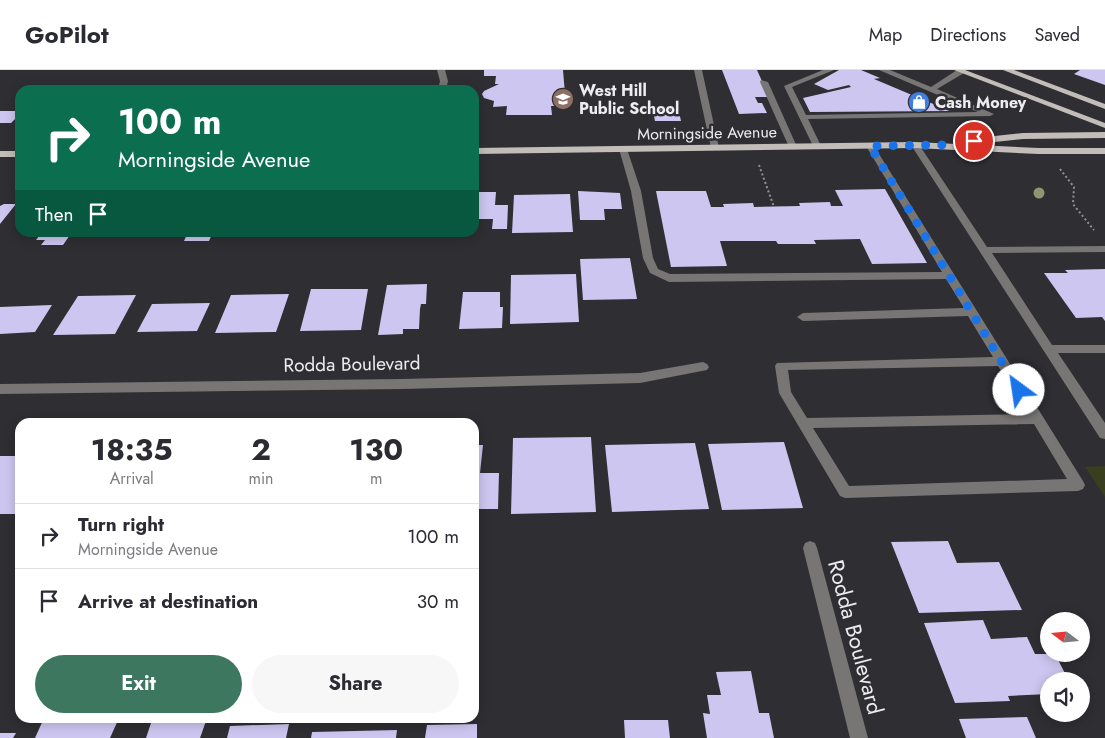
<!DOCTYPE html>
<html lang="en">
<head>
<meta charset="utf-8">
<style>
  body { margin:0; font-family:Jost,sans-serif; background:#f7f7f7; color:#2b2b33; height:100vh; display:flex; flex-direction:column; font-size:19px; white-space:nowrap }
  * { box-sizing:border-box; margin:0 }
  p { font-size:16px; color:#7c7c81 }
  .icon { flex:none; width:28px; height:28px; fill:none; stroke:currentColor; stroke-width:2; stroke-linecap:round; stroke-linejoin:round }
  .map { position:relative; flex:1; overflow:hidden }
  .details { position:absolute; left:15px; top:348px; width:464px; height:305px; display:flex; flex-direction:column; background:#fff; border-radius:15px; box-shadow:0 2px 12px #0003 }
  .details>* { flex:none }
  .top-card { position:absolute; left:15px; top:15px; width:464px; height:152px; border-radius:15px; box-shadow:0 2px 12px #0003; background:#0b6e4f; color:#fff; overflow:hidden }
  .needle { width:32px; rotate:286deg }
  .tools { position:absolute; left:1040px; top:542px; display:grid; gap:10px }
  .tools a { display:grid; place-items:center; width:50px; height:50px; border-radius:50%; background:#fff; box-shadow:0 2px 12px #0003; font-size:25px }
  .pin { position:absolute; display:grid; place-items:center; width:42px; height:42px; color:#fff; margin:-21px; border:2px solid #fff; border-radius:50%; box-shadow:0 1px 5px #0007 }
  .me { position:absolute; width:55px; margin:-28px; rotate:329deg; stroke-linejoin:round; filter:drop-shadow(0 0 4px #0008) }
  .turn { display:flex; align-items:center; gap:18px; height:105px; padding:0 20px; font-size:22px }
  .turn .icon { width:65px; height:65px; stroke-width:2.5 }
  .turn b { display:block; font-size:35px; line-height:42px }
  .then { display:flex; align-items:center; height:48px; padding:0 20px; background:#0003; gap:10px; font-size:19px }
  .eta { display:flex; justify-content:space-evenly; align-items:center; height:85px; text-align:center }
  .eta b { font-size:30px; font-weight:700; line-height:35px }
  .primary-button { display:flex; gap:10px; margin-top:auto; padding:10px 20px }
  .primary-button a { flex:1; height:58px; border-radius:30px; background:#3d7760; color:#fff; font-size:20px; font-weight:700; line-height:58px; text-align:center }
  .primary-button a+a { background:#f7f7f7; color:#2b2b33 }
  ul { padding:0; list-style:none }
  li { display:flex; align-items:center; gap:15px; height:65px; padding:0 20px; border-top:1px solid #e1e1e2 }
  li div { flex:1 }
  li b { display:block; font-size:19px }
  li em { font-style:normal }
  header { display:flex; align-items:center; gap:30px; box-sizing:border-box; height:70px; padding:0 25px; background:#fff; border-bottom:1px solid #e1e1e2 }
  header strong { font-size:24px }
  nav { display:flex; gap:28px; margin-inline-start:auto; font-size:18px }
  .map>svg:first-child { display:block }
  .green { fill:#393e1e }
  .building { fill:#cdc6f0 }
  .lines { fill:none; stroke-linecap:round; stroke-linejoin:round }
  .path { stroke:#919195; stroke-width:2; stroke-dasharray:2 2.5; stroke-linecap:butt }
  .minor { fill:#787674; fill-rule:evenodd }
  .major { fill:#c2bdb9; fill-rule:evenodd }
  .tree { fill:#8f9471 }
  .route { stroke:#1a73e8; stroke-width:9; stroke-dasharray:0 16.2 }
  .labels { text-anchor:middle; dominant-baseline:central; stroke-width:5; stroke-linejoin:round; paint-order:stroke }
  .far-poi-label { font-size:16px; font-weight:bold; fill:#ededf0; stroke:#2f2e33; text-anchor:start }
  .far-street-label { font-size:16px; fill:#ededf0; stroke:#2f2e33 }
  .street-label { font-size:19px; fill:#ededf0; stroke:#2f2e33 }
  .near-street-label { font-size:22px; fill:#ededf0; stroke:#2f2e33 }
</style>
</head>
<body>
<header>
<strong>GoPilot</strong>
<nav><a>Map</a><a>Directions</a><a>Saved</a></nav>
</header>
<div class="map">
<svg width="1105" height="668" viewBox="0 0 1105 668">
  <rect width="100%" height="100%" fill="#2f2e33"/>
  <path class="green" d="M1105,396V427L1085,397Z"/>
  <path class="building" d="M484,0H563L566,36H551L552,45H506L507,36L493,37L494,31L484,28L482,24L484,21L499,14H495L496,6H484Z
    M722,0H757L769,27H755L758,33H762L767,43L739,44Z
    M839,0H861L880,8L874,9L950,41L810,42L803,28L851,17L849,15L828,20L814,14Z
    M1080,0H1105V15L1074,4Z
    M652,37H678L681,51H655Z
    M0,41H20V44L11,53H0Z
    M885,119L927,193L872,194L860,169L814,170L816,174H778L776,171H720L727,196L671,197L656,121H706L711,137H724L723,134L753,133L754,137L800,136L799,133L830,132L831,136H843L835,120Z
    M578,121L620,123L622,139H604L605,150H580Z
    M474,122H496L495,135H508L507,159H492L493,149H474Z
    M570,124L573,162L512,163L514,125Z
    M4,134H16L0,154V136Z
    M42,162H72L63,175H41L45,170H36Z
    M188,162H213L209,171H184Z
    M379,162H402V166H378Z
    M630,188L637,229L583,230L580,189Z
    M1105,199V251L1102,247L1076,248L1044,203H1068L1065,200Z
    M576,204L579,252L510,254L511,205Z
    M427,214L426,234H421L420,239L419,259H403V264L378,265L387,215Z
    M311,219H368L361,260L300,261Z
    M463,222H500V237H503L502,258L459,259Z
    M289,224L276,262L215,263L231,225Z
    M136,225L115,264L53,265L78,226Z
    M210,233L197,261L137,262L152,234Z
    M52,235L35,262L0,264V237Z
    M591,367L596,442L511,444L513,368Z
    M784,372L803,438L722,440L708,374Z
    M695,373L709,439L612,442L605,375Z
    M474,375H483L480,403H499L498,439H475Z
    M0,386H20V434L15,444H0Z
    M948,471L957,493L999,492L1022,540L919,543L891,472Z
    M983,550L991,569L1027,567L1035,584H1055L1069,611H1049V624L1008,626L1010,631L955,633L924,553Z
    M751,601L759,643H769L774,668H707L703,643L710,644L707,625H721L716,602Z
    M1027,647L1036,668H966L959,649Z
    M44,648H119L110,668H35Z
    M152,650L206,651L200,668H146Z
    M624,650H668L670,668H625Z
    M289,654L286,668H227L230,656Z
    M477,654V668H425L427,655Z
    M397,660L396,668H311L312,662Z
    M0,663H16L13,668H0Z"/>
  <g class="lines">
    <path class="path" d="M759,95L774,137
      M1060,99L1074,117L1073,134L1094,160"/>
    <path class="minor" d="M437,0H445L448,11L446,20H438L440,11Z
      M694,0H702L719,78L718,80L711,78Z
      M823,0H834L792,17L806,45L978,42L879,0H890L931,17L957,0H964V3L937,19L994,44L990,46L808,49L821,76L814,78L784,16Z
      M761,10L768,12L797,77L796,79L789,77L760,12Z
      M915,72L918,73L987,177L1105,176V182L992,183L1052,275H1105V283H1058L1105,353V369L1100,368L911,75Z
      M870,73L874,76L1083,411L1085,415L1083,419L1078,421L845,428L840,426L779,323L775,296L777,293L993,287L968,246L803,251L797,247L803,243L964,238L946,209L669,212L650,203L643,188L631,121L619,79L623,76L627,79L641,121L653,188L658,199L670,204L942,202L866,76ZM998,296L1028,344L807,348L791,322L788,300ZM1034,354L1067,409L849,416L813,358Z
      M703,292L707,294L709,297L707,300L640,313L402,319L0,324V314L402,309L640,303Z
      M810,471L815,473L817,478L868,668H850L803,478L805,473Z"/>
    <path class="major" d="M954,0H965L1105,53V58Z
      M1003,0H1014L1105,34V39Z
      M1105,62V68L1023,69L976,74L972,71L976,68L1023,63Z
      M915,72L1039,78H1105V84H1039L915,78L474,84V78Z
      M0,81H20V87H0Z"/>
  </g>
  <circle class="tree" cx="1039" cy="123" r="5.5"/>
  <g class="lines">
    <path class="route" d="M974,71L941,75L870,76L1019,320"/>
  </g>
  <defs>
    <g id="school-disc" transform="scale(1.125)"><circle r="9.5" fill="#8d6e63" stroke="#2f2e33"/><path d="M0-5L7-2L0 1L-7-2ZM-4 1L0 2.5L4 1V4Q0 6-4 4Z" fill="#fff"/></g>
    <g id="shop-disc" transform="scale(1.125)"><circle r="9.5" fill="#3f7fe0" stroke="#2f2e33"/><path d="M-5-2.5h2.3a2.7 3.5 0 0 1 5.4 0H5L5.5 6h-11ZM-1.5-2.5h3a1.5 2.3 0 0 0-3 0Z" fill="#fff"/></g>
  </defs>
  <g fill-rule="evenodd">
    <use href="#school-disc" x="563" y="29"/>
    <use href="#shop-disc" x="919" y="32"/>
  </g>
  <g class="labels">
    <g class="far-poi-label">
      <text x="579" y="20">West Hill<tspan x="579" dy="18">Public School</tspan></text>
      <text x="935" y="32">Cash Money</text>
    </g>
    <g class="far-street-label">
      <text transform="translate(707 63) rotate(-1)">Morningside Avenue</text>
    </g>
    <g class="street-label">
      <text transform="translate(352 294) rotate(-1)">Rodda Boulevard</text>
    </g>
    <g class="near-street-label">
      <text transform="translate(856 567) rotate(75)">Rodda Boulevard</text>
    </g>
  </g>
</svg>
<div class="tools">
<a><svg class="needle" viewBox="-14 -14 28 28"><path d="M0-13l5 13h-10z" fill="#e53935"/><path d="M0 13l5-13h-10z" fill="#7c7c81"/></svg></a>
<a><svg class="icon" aria-label="sound" viewBox="0 0 24 24"><path d="M4 9h4l5-4v14l-5-4H4zM17 9q2 3 0 6"/></svg></a>
</div>
<div class="pin" style="left:974px;top:71px;background:#d93025"><svg class="icon" aria-label="arrive" viewBox="0 0 24 24"><path d="M6 21V4h12l-3 4 3 4H6"/></svg></div>
<svg class="me" style="left:1019px;top:320px" viewBox="-20 -20 40 40"><circle r="19" fill="#fff"/><path d="M0-13L10 11 0 6-10 11z" fill="#1a73e8"/></svg>
<div class="top-card">
<div class="turn"><svg class="icon" aria-label="right" viewBox="0 0 24 24"><path d="M7 20v-9h11M14 6l5 5-5 5"/></svg><div><b>100 m</b>Morningside Avenue</div></div>
<div class="then">Then<svg class="icon" aria-label="arrive" viewBox="0 0 24 24"><path d="M6 21V4h12l-3 4 3 4H6"/></svg></div>
</div>
<section class="details">
<div class="eta">
<div><b>18:35</b><p>Arrival</p></div>
<div><b>2</b><p>min</p></div>
<div><b>130</b><p>m</p></div>
</div>
<ul>
<li><svg class="icon" aria-label="right" viewBox="0 0 24 24"><path d="M7 20v-9h11M14 6l5 5-5 5"/></svg><div><b>Turn right</b><p>Morningside Avenue</p></div><em>100 m</em></li>
<li><svg class="icon" aria-label="arrive" viewBox="0 0 24 24"><path d="M6 21V4h12l-3 4 3 4H6"/></svg><div><b>Arrive at destination</b></div><em>30 m</em></li>
</ul>
<div class="primary-button"><a>Exit</a><a>Share</a></div>
</section>
</div>
</body>
</html>
